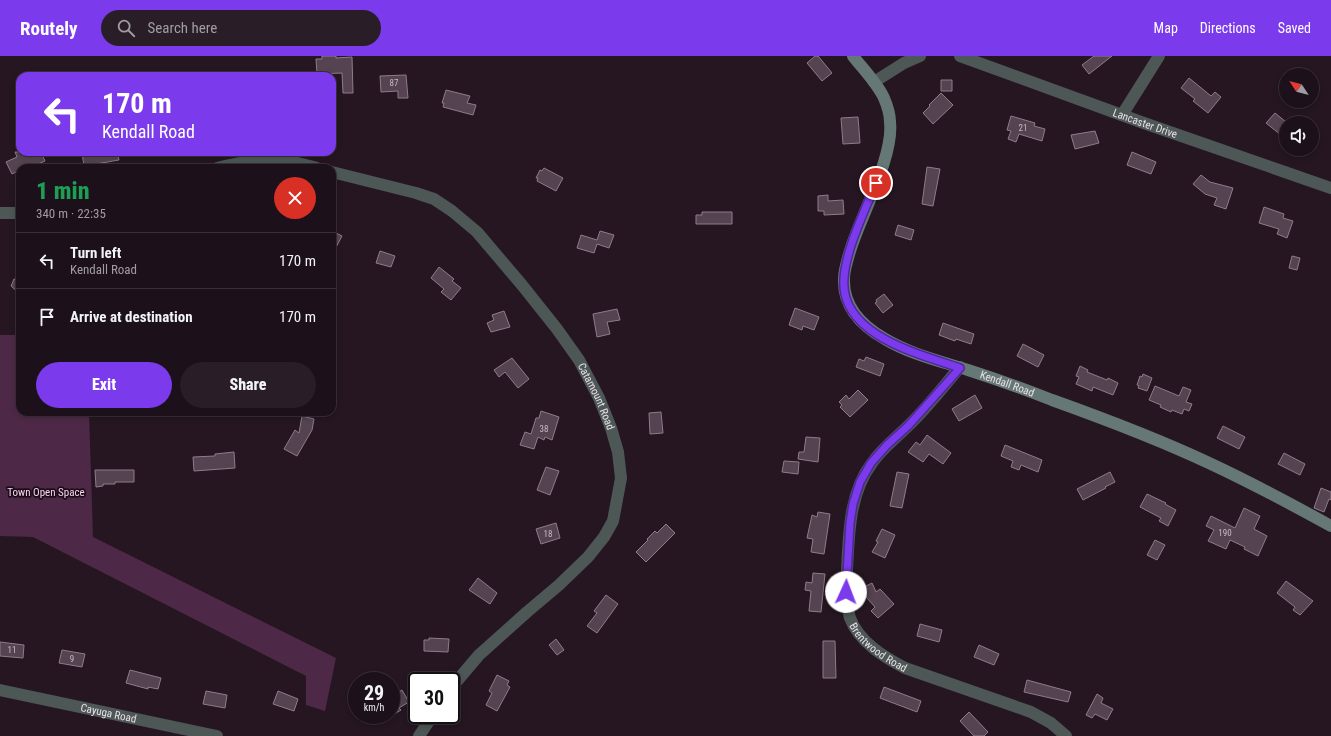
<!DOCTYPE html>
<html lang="en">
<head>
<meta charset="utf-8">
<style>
  body { margin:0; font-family:"Roboto Condensed",sans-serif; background:#291e27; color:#f1f3f6; height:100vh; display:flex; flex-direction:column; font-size:15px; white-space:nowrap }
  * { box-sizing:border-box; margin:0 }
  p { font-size:13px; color:#a09da2 }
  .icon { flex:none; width:22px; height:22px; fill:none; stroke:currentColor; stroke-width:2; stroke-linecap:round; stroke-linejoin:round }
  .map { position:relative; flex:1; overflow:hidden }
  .drawer { position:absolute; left:16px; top:108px; width:320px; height:252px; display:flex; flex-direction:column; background:#1c101a; border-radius:12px; box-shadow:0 2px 6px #0003,0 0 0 1px #3a3039 }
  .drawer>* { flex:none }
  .hud { position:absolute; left:16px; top:16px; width:320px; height:84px; border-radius:12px; box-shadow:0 2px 6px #0003,0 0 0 1px #3a3039; background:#7c3aed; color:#fff; overflow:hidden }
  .needle { width:26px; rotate:306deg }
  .tools { position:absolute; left:1279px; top:12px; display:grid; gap:8px }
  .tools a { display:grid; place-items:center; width:40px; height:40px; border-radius:50%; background:#1c101a; box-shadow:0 2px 6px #0003,0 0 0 1px #3a3039; font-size:20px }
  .speed { position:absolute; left:348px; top:616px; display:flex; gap:8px; font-size:20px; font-weight:700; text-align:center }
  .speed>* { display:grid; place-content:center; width:52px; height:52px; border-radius:50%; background:#1c101a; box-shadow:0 2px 6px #0003,0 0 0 1px #3a3039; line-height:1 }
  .speed small { font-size:10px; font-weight:400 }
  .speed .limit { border:2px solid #111; border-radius:6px; background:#fff; color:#111 }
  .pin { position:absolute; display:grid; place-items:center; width:34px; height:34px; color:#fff; margin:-17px; border:2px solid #fff; border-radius:50%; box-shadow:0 1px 4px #0007 }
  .me { position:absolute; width:44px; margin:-22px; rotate:2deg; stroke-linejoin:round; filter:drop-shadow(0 0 3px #0008) }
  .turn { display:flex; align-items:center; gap:14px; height:84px; padding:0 20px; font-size:18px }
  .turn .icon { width:52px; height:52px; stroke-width:2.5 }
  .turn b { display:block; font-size:28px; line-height:34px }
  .round { display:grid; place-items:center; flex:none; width:42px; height:42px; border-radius:21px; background:#291e27 }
  .summary { display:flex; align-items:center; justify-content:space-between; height:68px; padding:0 20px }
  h1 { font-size:24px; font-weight:800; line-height:30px; color:#1e9e55 }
  .button { display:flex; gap:8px; margin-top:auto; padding:8px 20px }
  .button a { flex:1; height:46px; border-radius:24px; background:#7c3aed; color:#fff; font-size:16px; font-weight:800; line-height:46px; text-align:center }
  .button a+a { background:#291e27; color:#f1f3f6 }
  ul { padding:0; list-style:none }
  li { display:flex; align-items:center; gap:12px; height:56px; padding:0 20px; border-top:1px solid #3a3039 }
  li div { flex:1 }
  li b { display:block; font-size:15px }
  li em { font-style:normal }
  header { display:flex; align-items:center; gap:24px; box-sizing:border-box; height:56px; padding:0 20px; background:#7c3aed; color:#fff }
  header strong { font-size:19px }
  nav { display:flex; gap:22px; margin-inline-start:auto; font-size:14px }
  .search { width:280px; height:36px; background:#291e27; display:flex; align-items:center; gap:10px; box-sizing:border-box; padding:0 14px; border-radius:22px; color:#a09da2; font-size:15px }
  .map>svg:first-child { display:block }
  .green { fill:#4e2947 }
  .building { fill:#554351; stroke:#8f7c8b }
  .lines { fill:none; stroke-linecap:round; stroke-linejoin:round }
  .street { stroke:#4c5756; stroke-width:12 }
  .secondary { stroke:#667876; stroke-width:12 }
  .route-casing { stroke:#51269a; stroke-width:10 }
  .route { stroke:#7c3aed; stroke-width:7 }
  .labels { text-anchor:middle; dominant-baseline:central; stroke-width:3.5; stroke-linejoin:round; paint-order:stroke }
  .number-label { font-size:9px; fill:#c5b8c2 }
  .street-label { font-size:11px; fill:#eadfe7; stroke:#1c0d19 }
  .park-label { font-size:11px; fill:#f8d3ef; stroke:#1c0d19 }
</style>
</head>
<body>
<header>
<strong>Routely</strong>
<div class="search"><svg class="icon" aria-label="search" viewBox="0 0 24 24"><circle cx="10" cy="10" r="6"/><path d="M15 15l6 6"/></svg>Search here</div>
<nav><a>Map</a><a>Directions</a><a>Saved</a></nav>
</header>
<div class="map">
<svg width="1331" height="680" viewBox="0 0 1331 680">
  <rect width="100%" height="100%" fill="#251622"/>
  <path class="green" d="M0,279H20V356H89L93,481L336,602L325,655L306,649V620L33,481L0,480Z"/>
  <path class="building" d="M322,0H336V2L352,1L353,37H343L342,17L317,18L316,3H322Z
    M815,0H818L832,17L822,25L807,7Z
    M1094,0H1112L1089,18L1082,9Z
    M406,19L408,42H398V35L381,36L380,20Z
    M1189,22L1211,40L1215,36L1221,41L1208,57L1193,45L1195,43L1181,32Z
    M941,24H952V35H941Z
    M446,34L470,40L467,47L476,49L473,59L443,51L444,47H442Z
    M941,37L953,49L933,68L923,57L930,50L929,49Z
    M1275,57L1286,66V83L1266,67Z
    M1011,60L1035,67L1034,70L1045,73L1042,85L1019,78L1016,86L1008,83L1011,75L1007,74Z
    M858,61L860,87L843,88L841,62Z
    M1095,75L1099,87L1075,93L1071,79Z
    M15,96H41L45,105L36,109L35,107L24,112H20V114L12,118L6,106L17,101Z
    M89,96H117L119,104L84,110L82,97Z
    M1132,96L1156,106L1151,118L1127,109Z
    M927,111L940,113L933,150L922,148Z
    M544,112L563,122L556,135L537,125L538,122H536L540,114L542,115Z
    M1201,119L1210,126L1233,132L1226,153L1214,149L1217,142L1205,138L1193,128Z
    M828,139V145L843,144L844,158L824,159V155H818V140Z
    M1264,151L1284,158L1283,162L1293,165L1287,182L1277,178L1279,173L1259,167Z
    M702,156H732V168H696V159H702Z
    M898,169L914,174L911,184L895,179Z
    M332,175L342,180L332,199Z
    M600,175L614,179L609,192L597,188L594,197L577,192L581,179L597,184Z
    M380,195L395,200L391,211L376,207Z
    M1292,200L1300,202L1297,214L1289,212Z
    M439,211L454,223L452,225L461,232L451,244L441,236L444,233L431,222Z
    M14,223L20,224V238L11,230Z
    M884,238L893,249L883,257L875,247L877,246L876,244Z
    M795,252L819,261L814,274L803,270L802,274L789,269Z
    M617,253L620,264L607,266L610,278L597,281L593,258Z
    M504,255L510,271L491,276L487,267L494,264L492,259Z
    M943,267L974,278L971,288L956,283L955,285L939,279Z
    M1023,288L1044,299L1038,311L1017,300Z
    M866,301L884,308L880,320L856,311L859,303L864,305Z
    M512,302L529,323L518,332L505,316L499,321L494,314Z
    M1080,310L1088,314L1087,316L1107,324L1108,322L1118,327L1113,339L1093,331L1092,335L1076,328L1079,321L1076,320Z
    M1143,318L1152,322L1147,335L1138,332L1139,330L1137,329L1140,320L1142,321Z
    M1155,330L1179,340L1183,331L1191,334L1186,346L1192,348L1189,355L1184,353L1182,358L1172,354L1171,356L1160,351L1161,349L1149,344Z
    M858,334L868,344L850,361L840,351L842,349L839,346L846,339L849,343Z
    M975,339L982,352L959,365L952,353Z
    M541,355L559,361L552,384L545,381L544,384L538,381L534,393L520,389L525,376L531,378L536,362H539Z
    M661,356L663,377L650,378L649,357Z
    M302,360L314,363L312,374L297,400L284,393L295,374L299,377Z
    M1223,370L1245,381L1239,393L1217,382Z
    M927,379L951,397L943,408L929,398L923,406L908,396L916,386L920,389Z
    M806,381L820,382L818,406L798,403L799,396H804Z
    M1005,389L1042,404L1038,416L1021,409L1019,414L1011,411L1013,405L1001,400Z
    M234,396L235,412L194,415L193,401L215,400V398Z
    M1284,397L1305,408L1300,419L1278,408Z
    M784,405L799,406L798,418L782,416Z
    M546,411L559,415L550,439L537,434Z
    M95,414H134V426H115V428H103V430L96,431Z
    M897,416L909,418L902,452L890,450Z
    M1110,416L1115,426L1105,431L1106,432L1083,444L1077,433Z
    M1321,432L1331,436V444L1329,443L1324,456L1314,452Z
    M1147,438L1166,447L1165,448L1176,454L1168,470L1159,465L1161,462L1140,451Z
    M1244,452L1260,460L1254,473L1267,480L1258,500L1244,493L1245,491L1230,484L1226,493L1208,485L1214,474L1206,470L1211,460L1235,472Z
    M818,456L830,458L824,498L811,496L813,483L807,482L812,459L817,461Z
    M556,467L560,482L541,488L536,473Z
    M666,468L675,477L646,506L636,496L648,484L647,483L655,475L657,477Z
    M882,473L895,479L885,502L872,496L878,486L876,485Z
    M1155,484L1165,489L1157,504L1147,499Z
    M813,517L825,518L821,556L809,555L811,535L805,534L806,526L812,527Z
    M478,522L497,537L490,548L469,534Z
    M1286,525L1313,545L1300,559L1293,554L1295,551L1277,537Z
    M872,527L876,536L880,533L894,548L878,562L871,555L875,551L866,541L862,532Z
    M606,539L618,548L597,577L587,570L597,557L594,555Z
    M920,568L942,574L939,586L917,580Z
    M429,582L449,583L448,596L424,595V584H429Z
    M556,583L564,594L557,599L549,589Z
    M823,585H835L836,622H823Z
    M0,586L24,589L23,602L0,600Z
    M979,589L999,598L994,609L974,601Z
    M62,594L85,598L82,611L59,607Z
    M130,614L161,622L158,633L148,631V633L126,627Z
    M497,619L509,625L507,629L510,631L497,655L486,649L492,637L489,635Z
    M1027,624L1071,636L1068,646L1024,636Z
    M884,631L921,645L917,656L880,642Z
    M402,634L409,646L399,652L401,654L391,660V639L392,640Z
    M206,635L227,639L225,652L203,648Z
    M278,635L298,643L294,655L273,648Z
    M1097,638L1103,642L1101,647L1113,653L1107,664L1095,658L1092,662L1086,659Z
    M969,656L988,676L984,680H974L960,665Z"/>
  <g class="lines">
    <g class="street">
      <path id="s1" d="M960,0L1141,66L1331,132"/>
      <path d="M874,26L904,7L920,0"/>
      <path d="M1122,59L1159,0"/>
      <path d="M217,112C237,107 259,103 279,104C292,105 305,109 317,112"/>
      <path id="s2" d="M332,116L416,137L434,143L452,155L477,176L522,229L557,273L579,304L599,342L611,372L618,396L621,422L613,465L604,481L588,501L559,529L527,556L479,599L451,632"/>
      <path d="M0,157H20"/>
      <path id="s3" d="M960,311C943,331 927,352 908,370C896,382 882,392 872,407C849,437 849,478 847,514C847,528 846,549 850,562C859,586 884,601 905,612L1031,656L1051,667L1066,680"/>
      <path id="s4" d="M0,634L217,680"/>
      <path d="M419,680L433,659"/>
    </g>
    <path class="secondary" id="s5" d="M853,0C863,13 877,27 884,42C887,49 890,58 890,66C894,100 862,157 851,192C848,202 844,213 844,223C843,251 862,270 885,283C910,298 940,305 968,314C996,323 1024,333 1052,344C1105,363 1158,383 1209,407C1250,426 1291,448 1331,470"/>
  </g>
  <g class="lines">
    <g class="route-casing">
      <path id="route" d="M846,536L850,467L853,448L860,426L871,407L887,389L908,370L960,312C919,298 839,279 844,222C846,193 865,154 876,127"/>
    </g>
    <use href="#route" class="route"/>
  </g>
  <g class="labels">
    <g class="number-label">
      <text x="394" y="27">87</text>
      <text x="1023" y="72">21</text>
      <text x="544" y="373">38</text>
      <text x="1225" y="477">190</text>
      <text x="548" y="478">18</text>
      <text x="12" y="594">11</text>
      <text x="72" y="603">9</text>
    </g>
    <g class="street-label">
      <text stroke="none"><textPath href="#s1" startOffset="197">Lancaster Drive</textPath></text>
      <text stroke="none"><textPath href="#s5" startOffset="449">Kendall Road</textPath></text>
      <text stroke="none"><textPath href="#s2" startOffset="364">Catamount Road</textPath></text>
      <text stroke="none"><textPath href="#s3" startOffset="332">Brentwood Road</textPath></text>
      <text stroke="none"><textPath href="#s4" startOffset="111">Cayuga Road</textPath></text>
    </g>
    <g class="park-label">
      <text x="46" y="436">Town Open Space</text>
    </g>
  </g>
</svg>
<div class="tools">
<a><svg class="needle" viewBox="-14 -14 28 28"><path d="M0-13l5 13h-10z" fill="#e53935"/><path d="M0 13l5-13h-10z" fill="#a09da2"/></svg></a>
<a><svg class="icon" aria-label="sound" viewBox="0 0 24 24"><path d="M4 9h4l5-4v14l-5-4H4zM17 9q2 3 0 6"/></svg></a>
</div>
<div class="speed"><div>29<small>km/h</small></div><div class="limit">30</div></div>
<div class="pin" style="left:876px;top:127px;background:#d93025"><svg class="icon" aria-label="arrive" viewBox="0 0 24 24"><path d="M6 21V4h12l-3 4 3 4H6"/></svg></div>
<svg class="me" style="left:846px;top:536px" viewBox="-20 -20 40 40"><circle r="19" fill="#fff"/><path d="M0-13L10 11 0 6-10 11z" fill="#7c3aed"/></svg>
<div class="hud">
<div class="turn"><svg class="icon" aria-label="left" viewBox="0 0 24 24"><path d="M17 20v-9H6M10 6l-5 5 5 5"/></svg><div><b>170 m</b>Kendall Road</div></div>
</div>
<section class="drawer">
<div class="summary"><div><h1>1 min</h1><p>340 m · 22:35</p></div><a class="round" style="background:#d93025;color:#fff"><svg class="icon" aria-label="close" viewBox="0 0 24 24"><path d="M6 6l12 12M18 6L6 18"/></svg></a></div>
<ul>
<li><svg class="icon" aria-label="left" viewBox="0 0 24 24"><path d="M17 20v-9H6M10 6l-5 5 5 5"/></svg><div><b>Turn left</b><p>Kendall Road</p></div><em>170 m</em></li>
<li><svg class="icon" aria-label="arrive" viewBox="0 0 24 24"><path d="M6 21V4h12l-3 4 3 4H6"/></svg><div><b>Arrive at destination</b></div><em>170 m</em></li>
</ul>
<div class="button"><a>Exit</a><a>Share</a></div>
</section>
</div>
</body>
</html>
